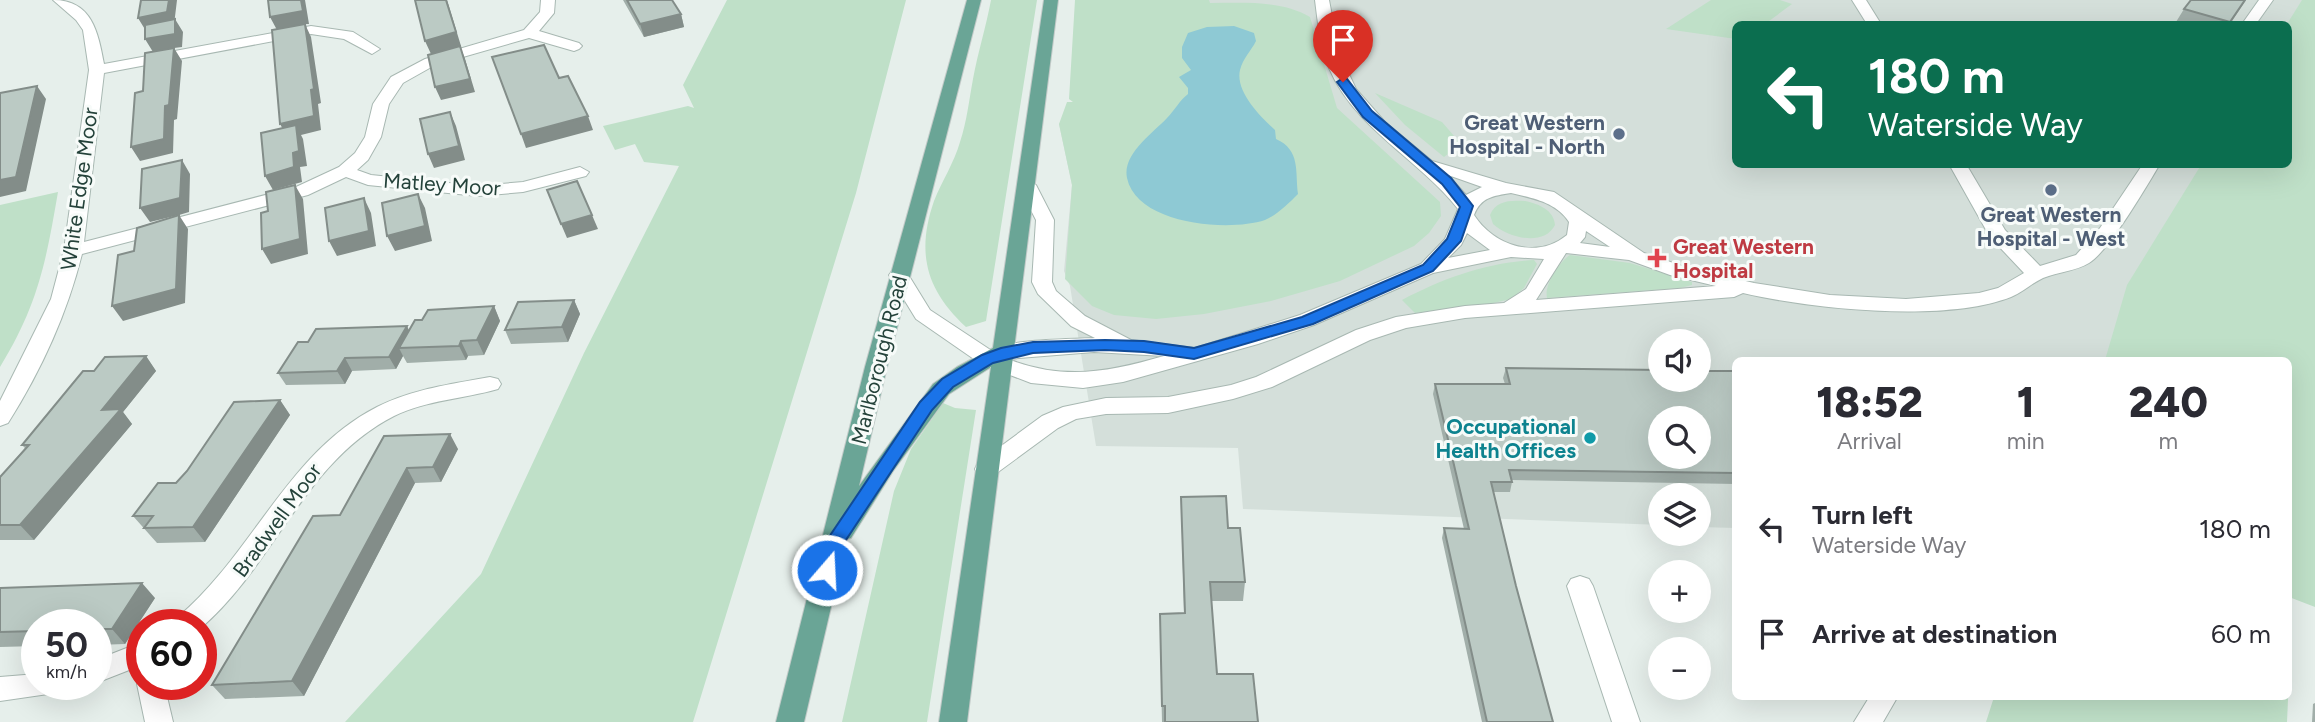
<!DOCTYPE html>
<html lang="en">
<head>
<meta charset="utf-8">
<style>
  body { margin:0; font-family:Figtree,sans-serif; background:#f2f2f3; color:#2b2b33; height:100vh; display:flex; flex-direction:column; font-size:26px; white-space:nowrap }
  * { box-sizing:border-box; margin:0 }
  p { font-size:23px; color:#7c7c81 }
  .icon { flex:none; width:38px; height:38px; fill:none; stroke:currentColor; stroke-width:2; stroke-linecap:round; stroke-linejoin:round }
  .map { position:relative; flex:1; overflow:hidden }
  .side { position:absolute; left:1732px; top:357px; width:560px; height:343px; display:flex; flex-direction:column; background:#fff; border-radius:10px; box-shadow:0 7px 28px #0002 }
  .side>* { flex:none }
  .banner { position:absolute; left:1732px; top:21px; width:560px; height:147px; border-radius:10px; box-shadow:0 7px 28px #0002; background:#0b6e4f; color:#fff; overflow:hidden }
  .fabs { position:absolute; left:1648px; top:329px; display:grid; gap:14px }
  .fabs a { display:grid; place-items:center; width:63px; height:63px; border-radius:50%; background:#fff; box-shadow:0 7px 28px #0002; font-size:35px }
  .speed { position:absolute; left:21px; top:609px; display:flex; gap:14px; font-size:35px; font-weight:700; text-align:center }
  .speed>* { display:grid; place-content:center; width:91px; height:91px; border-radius:50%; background:#fff; box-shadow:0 7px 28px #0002; line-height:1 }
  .speed small { font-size:18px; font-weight:400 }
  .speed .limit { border:10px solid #d22; background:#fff; color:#111 }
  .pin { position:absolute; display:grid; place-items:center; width:60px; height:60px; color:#fff; margin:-72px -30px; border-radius:50% 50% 50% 0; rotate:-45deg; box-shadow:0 0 7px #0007 }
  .pin .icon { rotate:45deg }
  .me { position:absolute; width:77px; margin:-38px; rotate:19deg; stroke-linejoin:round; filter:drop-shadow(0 0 5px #0008) }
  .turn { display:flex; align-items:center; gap:24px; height:147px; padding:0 21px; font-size:32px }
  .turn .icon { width:91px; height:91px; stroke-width:2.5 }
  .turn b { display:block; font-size:49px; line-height:60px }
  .eta { display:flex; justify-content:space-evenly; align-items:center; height:119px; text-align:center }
  .eta b { font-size:42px; font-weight:800; line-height:49px }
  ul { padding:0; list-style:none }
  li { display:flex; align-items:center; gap:21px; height:105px; padding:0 21px }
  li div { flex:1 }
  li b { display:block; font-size:26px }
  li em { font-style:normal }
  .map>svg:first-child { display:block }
  .built { fill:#d4dfda; fill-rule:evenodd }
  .green { fill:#bfe0c8 }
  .water { fill:#8ec9d4 }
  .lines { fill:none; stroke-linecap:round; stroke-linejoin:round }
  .street-casing { stroke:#a8b8b2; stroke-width:2 }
  .primary-casing { stroke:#c2cac8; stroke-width:2 }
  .street { fill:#fff; fill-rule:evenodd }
  .primary { fill:#6aa596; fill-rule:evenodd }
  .wall { fill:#a1aea9 }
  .shaded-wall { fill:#838d89 }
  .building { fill:#bbcac4; stroke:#838d89; stroke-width:2; fill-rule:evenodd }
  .route { fill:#1a73e8; stroke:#114b97; stroke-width:2 }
  .service-dot { fill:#5c6f8a; stroke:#f7fbf9; stroke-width:2.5 }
  .health-dot { fill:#e0444e; stroke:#f7fbf9; stroke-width:2.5 }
  .culture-dot { fill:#0f9aa8; stroke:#f7fbf9; stroke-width:2.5 }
  .labels { text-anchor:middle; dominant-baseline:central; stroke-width:6; stroke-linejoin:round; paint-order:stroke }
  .service-label { font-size:21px; font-weight:bold; fill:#4e5e75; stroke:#f7fbf9; text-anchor:end }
  .street-label { font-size:21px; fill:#24423a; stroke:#f7fbf9 }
  .health-label { font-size:21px; font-weight:bold; fill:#be3a42; stroke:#f7fbf9; text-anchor:start }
  .culture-label { font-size:21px; font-weight:bold; fill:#0d838f; stroke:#f7fbf9; text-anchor:end }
</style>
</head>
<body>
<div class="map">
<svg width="2315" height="722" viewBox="0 0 2315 722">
  <rect width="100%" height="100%" fill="#e6efeb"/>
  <path class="built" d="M1082,0H2315V132L2195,360H1736V528L1699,527V495H1661V525L1243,509L1238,448L1096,446L1070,286L1064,271L1072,185L1059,124L1075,101ZM1736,24H2289V164H1736ZM1661,341H1699V380H1661ZM1661,418H1699V457H1661Z"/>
  <path class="green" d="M727,0H906L856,193L693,722H345L481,574L584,353L679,166L644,162L635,144L615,150L603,126L688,106L694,108L683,85Z
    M991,0H1037L986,321L966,327C926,290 916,253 934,201C942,181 954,163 960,142C967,121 969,100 973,79C978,52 986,27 991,0Z
    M1075,0H1209L1210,3C1244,3 1282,0 1310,17L1337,108L1440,202L1441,216L1429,233L1414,246L1340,281L1271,301L1204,314L1156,319L1114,315L1092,306L1065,279L1072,185L1059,124L1067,102H1073L1069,99Z
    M1711,0H1780L1792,4L1765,24H1736V39L1666,29Z
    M2302,0H2315V607L2289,597V360H2105L2127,285L2201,165L2289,164L2287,24Z
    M1375,93L1442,122L1461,144L1444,157L1405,125Z
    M58,192C46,262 38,305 0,367V205Z
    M1525,201C1539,204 1554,210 1555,225C1544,247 1508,238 1493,224L1490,215C1496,200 1511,200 1525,201Z
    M1570,255L1630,263L1692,282V285L1680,288L1547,298C1544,285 1559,262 1570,255Z
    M1534,260L1537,264L1524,288L1511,299L1489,304L1415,313L1402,300C1444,278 1486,263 1534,260Z
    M943,403L955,408L976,410L927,722H842L894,491L911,449Z
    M2289,626L2291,634L2287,722H1986L1994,697L2289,696Z"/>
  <path class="water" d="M1234,26L1254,33L1256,41C1251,51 1243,58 1240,70C1235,92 1261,117 1275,130L1276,139C1301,150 1295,172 1298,194C1289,203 1277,215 1265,220C1229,232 1137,225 1127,178C1122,154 1153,133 1167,118C1175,110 1179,101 1188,94V88L1179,77L1191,70L1182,58V47L1188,33L1207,27Z"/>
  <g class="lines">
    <g class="street-casing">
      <path id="street" d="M53,0C92,0 98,32 104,64L311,26L353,32L380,49L372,54L344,39L311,34L104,73L84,242L296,187L339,167L355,153L365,137L373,104L391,77L425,59L524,30L540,12L541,0H555L554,13L539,31L579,43L582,46L579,49L574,51L529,38L435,65L403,83L389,104L381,137L368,160L357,170L371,175L478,186L523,182L580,167L589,172L586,176L523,192L478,196L368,185L346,177L308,195L82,254C67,314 41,371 8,423L0,426V401L51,299L64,250L89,70L83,30L76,20Z
        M1315,0H1329L1339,53L1356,89L1385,122L1432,161L1506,183L1554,192L1644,253L1682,266L1754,283L1830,295L1906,299L1979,293L1998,288L2024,273L1990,237L1949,164H1966L2005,230L2040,266L2076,255L2100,228L2143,164H2160C2146,187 2109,251 2089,263C2076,271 2058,272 2043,278C2032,283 2023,292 2011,297C1945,323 1812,309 1743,293L1734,297L1465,318L1406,328L1370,340L1272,387L1233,399L1168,413L1106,414L1076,419L1058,428L994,475L986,477L978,475L975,469L978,463L1042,416L1063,407L1106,398L1168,397L1231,385L1256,377L1356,330L1396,317L1465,306L1504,303L1526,289L1544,259L1511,257L1433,273L1314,325L1258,344L1123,382L1083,388L1031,383L981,364L916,319L889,275L892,271H906L930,310L992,351C1004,339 1075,339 1095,338L1071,326L1038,294L1032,282L1036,220L1018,185L1027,180L1036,185L1054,220L1052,282L1056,291L1085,316L1131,340L1195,348L1300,315L1421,264L1445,239L1458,209C1419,159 1355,129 1329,68C1320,47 1318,23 1315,0ZM1448,175L1482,187L1466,195ZM1511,193C1532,198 1556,202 1569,222L1567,235C1537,260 1494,246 1474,215C1481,197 1493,196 1511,193ZM1586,231L1610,247L1580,243L1585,237ZM1467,233L1490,250L1448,258L1461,245ZM1566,253L1629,260L1670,275L1716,286L1536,300ZM1094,352L1164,356C1108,372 1064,381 1008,359Z
        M1852,0H1866L1881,24H1867Z
        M2259,0H2273L2256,24H2242Z
        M490,377L498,379L501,384L498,389C463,399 427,400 394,416C304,462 275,564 201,628V625H174L178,617C253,554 287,453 377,407C412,389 452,384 490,377Z
        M1580,576L1589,579L1593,586L1640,722H1612L1567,586L1571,579Z
        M142,642V665L96,683V660Z
        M37,674V684H65L62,692L0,701V677Z
        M142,675V684H164L173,722H145L137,684Z
        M1870,696H1898L1883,722H1854Z"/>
    </g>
    <g class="primary-casing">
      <path id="primary" d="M967,0H981L887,367L859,486L933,384L957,367L993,348L1044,0H1058L967,722H939L991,367L949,394L893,471L851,538L847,539L804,722H776L865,367Z"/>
    </g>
    <use href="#street" class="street"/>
    <use href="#primary" class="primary"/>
  </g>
  <path class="wall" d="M623,0H672L681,14L684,27L644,37Z
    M2246,0L2230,24H2184L2176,22L2184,9Z
    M574,300L580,314L568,342L511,344L505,330Z
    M494,306L500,321L484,355L468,356L466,360L407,363L403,356L396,369L352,371L345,384L286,385L278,373L308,342L407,326L409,331L422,320Z
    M146,356L156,371L123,412L132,424L34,540H0V477L25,448L22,445L94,371Z
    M1506,368L1736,371V484L1512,480V482L1510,492H1493L1516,586L1553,722H1482L1442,538L1444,528L1464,529L1433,394L1435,384H1505L1503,378Z
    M280,400L290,415L205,542L157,543L133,516Z
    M384,436L458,449L441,482L415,483L304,696L225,699L212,685L340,515Z
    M1181,497L1228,528L1245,582L1243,601H1211L1217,674L1258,722H1162L1160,632L1184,613Z
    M0,588L155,598L125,644L96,645V625H37V646L0,647Z
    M2315,703V722H2312L2313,704Z"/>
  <path class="shaded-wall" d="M169,0H177L174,25L146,31L138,18Z
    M301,0H305L309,24H305L311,37L321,103L318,104L321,130L301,135L303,139L307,166L300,167L302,182L273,190L265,176L288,138L280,124L277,30L270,17Z
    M446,0H447L461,46H460L465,59L475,92L441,100L435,87L431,54L425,41Z
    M681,14L684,27L644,37L640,24Z
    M175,19L183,32L182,47L174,48L182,61L177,119L174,120L173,153L140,161L131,147L153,52L145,39Z
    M37,86L46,99L26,191L0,197V180Z
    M450,112L456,126L465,160L434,168L428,154Z
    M588,116L593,130L526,148L521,134Z
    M182,160L190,174L189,212L179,215L188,229L185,303L123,321L112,306L179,215L150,222L140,208Z
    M295,185L303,199L308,254L271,264L262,249Z
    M418,194L425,208L432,241L395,251L387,236Z
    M364,198L371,213L376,246L337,256L329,241Z
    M592,215L598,229L567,238L561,224Z
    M574,300L580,314L568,342L562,327Z
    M494,306L500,321L484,355L477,340Z
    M407,326L413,339L399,348L403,356L396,369L389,357Z
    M461,341L468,356L466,360L459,346Z
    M146,356L156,371L123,412L132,424L34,540L20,525L102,410Z
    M345,358L352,371L345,384L337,371Z
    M280,400L290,415L205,542L193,527Z
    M450,434L458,449L441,482L433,467Z
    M407,468L415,483L304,696L292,681Z
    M142,583L155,598L125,644L112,629Z"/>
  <path class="building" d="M141,0H169L167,12L138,18Z
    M268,0H301L303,11L270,17Z
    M415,0H446L456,32L425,41Z
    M627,0H672L681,14L640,24Z
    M2191,0H2245L2230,22L2184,9Z
    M175,19V34L145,39V25Z
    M305,24L314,89L311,90L314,116L280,124L272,30Z
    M544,45L559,78L568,76L588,116L521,134L492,57Z
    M460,46L470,79L435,87L428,55Z
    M174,48L169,105L165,106L164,139L131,147L135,93L143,91L145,53Z
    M37,86L16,177L0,180V93Z
    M450,112L459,146L428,154L420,119Z
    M296,125L299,151L293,153L294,167L265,176L261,133Z
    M182,160L180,198L140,208L142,169Z
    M577,181L592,215L561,224L547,190Z
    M295,185L300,239L262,249L261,213L268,211L266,192Z
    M418,194L425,226L387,236L382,203Z
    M364,198L369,231L329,241L325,208Z
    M179,215L176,289L112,306L118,255L134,251L137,228Z
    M574,300L562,327L505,330L518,302Z
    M494,306L477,340L461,341L459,346L399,348L415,320H422L428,310Z
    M407,326L389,357L345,358L337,371L278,373L298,342H308L316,329Z
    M146,356L102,410L121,409L20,525H0V477L29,445H22L83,371H94L105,357Z
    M1506,368L1661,370V380H1699V371H1736V473L1509,470L1512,482H1491L1516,586L1553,722H1487L1444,528L1469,529L1435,384H1510ZM1661,418H1699V457H1661Z
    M280,400L193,527L144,528L153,516H133L158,483H176L187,471L234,402Z
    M450,434L433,467L407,468L292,681L212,685L313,516L340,515L384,436Z
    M1226,496L1228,528H1240L1245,582H1210L1217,674H1253L1258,722H1165V706H1162L1160,614L1185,613L1181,497Z
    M142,583L112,629H96V625H37V631L0,632V588Z"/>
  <path class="route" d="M1343,78L1347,79L1372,111L1451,178L1473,206L1461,241L1433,271L1313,324L1194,359L1144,352L1105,350L1033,353L993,363L953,387L932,410L842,546L834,575L827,577L821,575L818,570L827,540L920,402L942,379L982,355L1001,348L1033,342L1105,340L1144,341L1194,348L1302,317L1423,265L1447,239L1460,207L1442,184L1363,117L1337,82Z"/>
  <g class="service-dot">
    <circle cx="1619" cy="134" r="7"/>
    <circle cx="2051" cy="190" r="7"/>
  </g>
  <path class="health-dot" d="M1653.5 247.5h7v7h7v7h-7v7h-7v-7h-7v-7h7z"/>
  <circle class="culture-dot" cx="1590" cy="438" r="7"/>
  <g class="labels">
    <g class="service-label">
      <text x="1605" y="122">Great Western<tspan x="1605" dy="24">Hospital - North</tspan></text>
      <text x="2051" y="214" text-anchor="middle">Great Western<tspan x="2051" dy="24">Hospital - West</tspan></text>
    </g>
    <g class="street-label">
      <text transform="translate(442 184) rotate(4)">Matley Moor</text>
      <text transform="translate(79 189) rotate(-82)">White Edge Moor</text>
      <text transform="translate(879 360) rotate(-76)">Marlborough Road</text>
      <text transform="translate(277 520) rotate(-54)">Bradwell Moor</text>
    </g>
    <g class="health-label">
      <text x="1673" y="246">Great Western<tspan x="1673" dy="24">Hospital</tspan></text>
    </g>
    <g class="culture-label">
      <text x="1576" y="426">Occupational<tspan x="1576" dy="24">Health Offices</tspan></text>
    </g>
  </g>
</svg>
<div class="fabs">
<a><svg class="icon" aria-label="sound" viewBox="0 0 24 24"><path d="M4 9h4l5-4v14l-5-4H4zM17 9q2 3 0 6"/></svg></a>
<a><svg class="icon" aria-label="search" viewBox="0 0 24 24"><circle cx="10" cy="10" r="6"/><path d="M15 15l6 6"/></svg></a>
<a><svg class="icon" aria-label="layers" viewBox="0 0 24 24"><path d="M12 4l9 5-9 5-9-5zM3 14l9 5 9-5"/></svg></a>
<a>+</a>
<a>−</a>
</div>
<div class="speed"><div>50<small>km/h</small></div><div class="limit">60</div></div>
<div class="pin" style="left:1343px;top:82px;background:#d93025"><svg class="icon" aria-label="arrive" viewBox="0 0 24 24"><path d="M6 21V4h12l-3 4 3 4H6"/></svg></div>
<svg class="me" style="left:827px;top:570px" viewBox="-20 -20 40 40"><circle r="17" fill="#1a73e8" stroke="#fff" stroke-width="3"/><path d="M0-11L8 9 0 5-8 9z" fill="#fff"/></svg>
<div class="banner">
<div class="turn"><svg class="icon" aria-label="left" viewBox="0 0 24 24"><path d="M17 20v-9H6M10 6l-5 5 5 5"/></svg><div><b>180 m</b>Waterside Way</div></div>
</div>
<section class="side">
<div class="eta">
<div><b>18:52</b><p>Arrival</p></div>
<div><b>1</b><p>min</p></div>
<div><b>240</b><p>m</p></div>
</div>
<ul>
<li><svg class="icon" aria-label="left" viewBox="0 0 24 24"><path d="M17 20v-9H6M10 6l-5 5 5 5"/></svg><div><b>Turn left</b><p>Waterside Way</p></div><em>180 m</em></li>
<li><svg class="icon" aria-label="arrive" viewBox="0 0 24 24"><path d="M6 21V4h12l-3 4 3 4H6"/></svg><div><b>Arrive at destination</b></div><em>60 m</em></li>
</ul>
</section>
</div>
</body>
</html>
